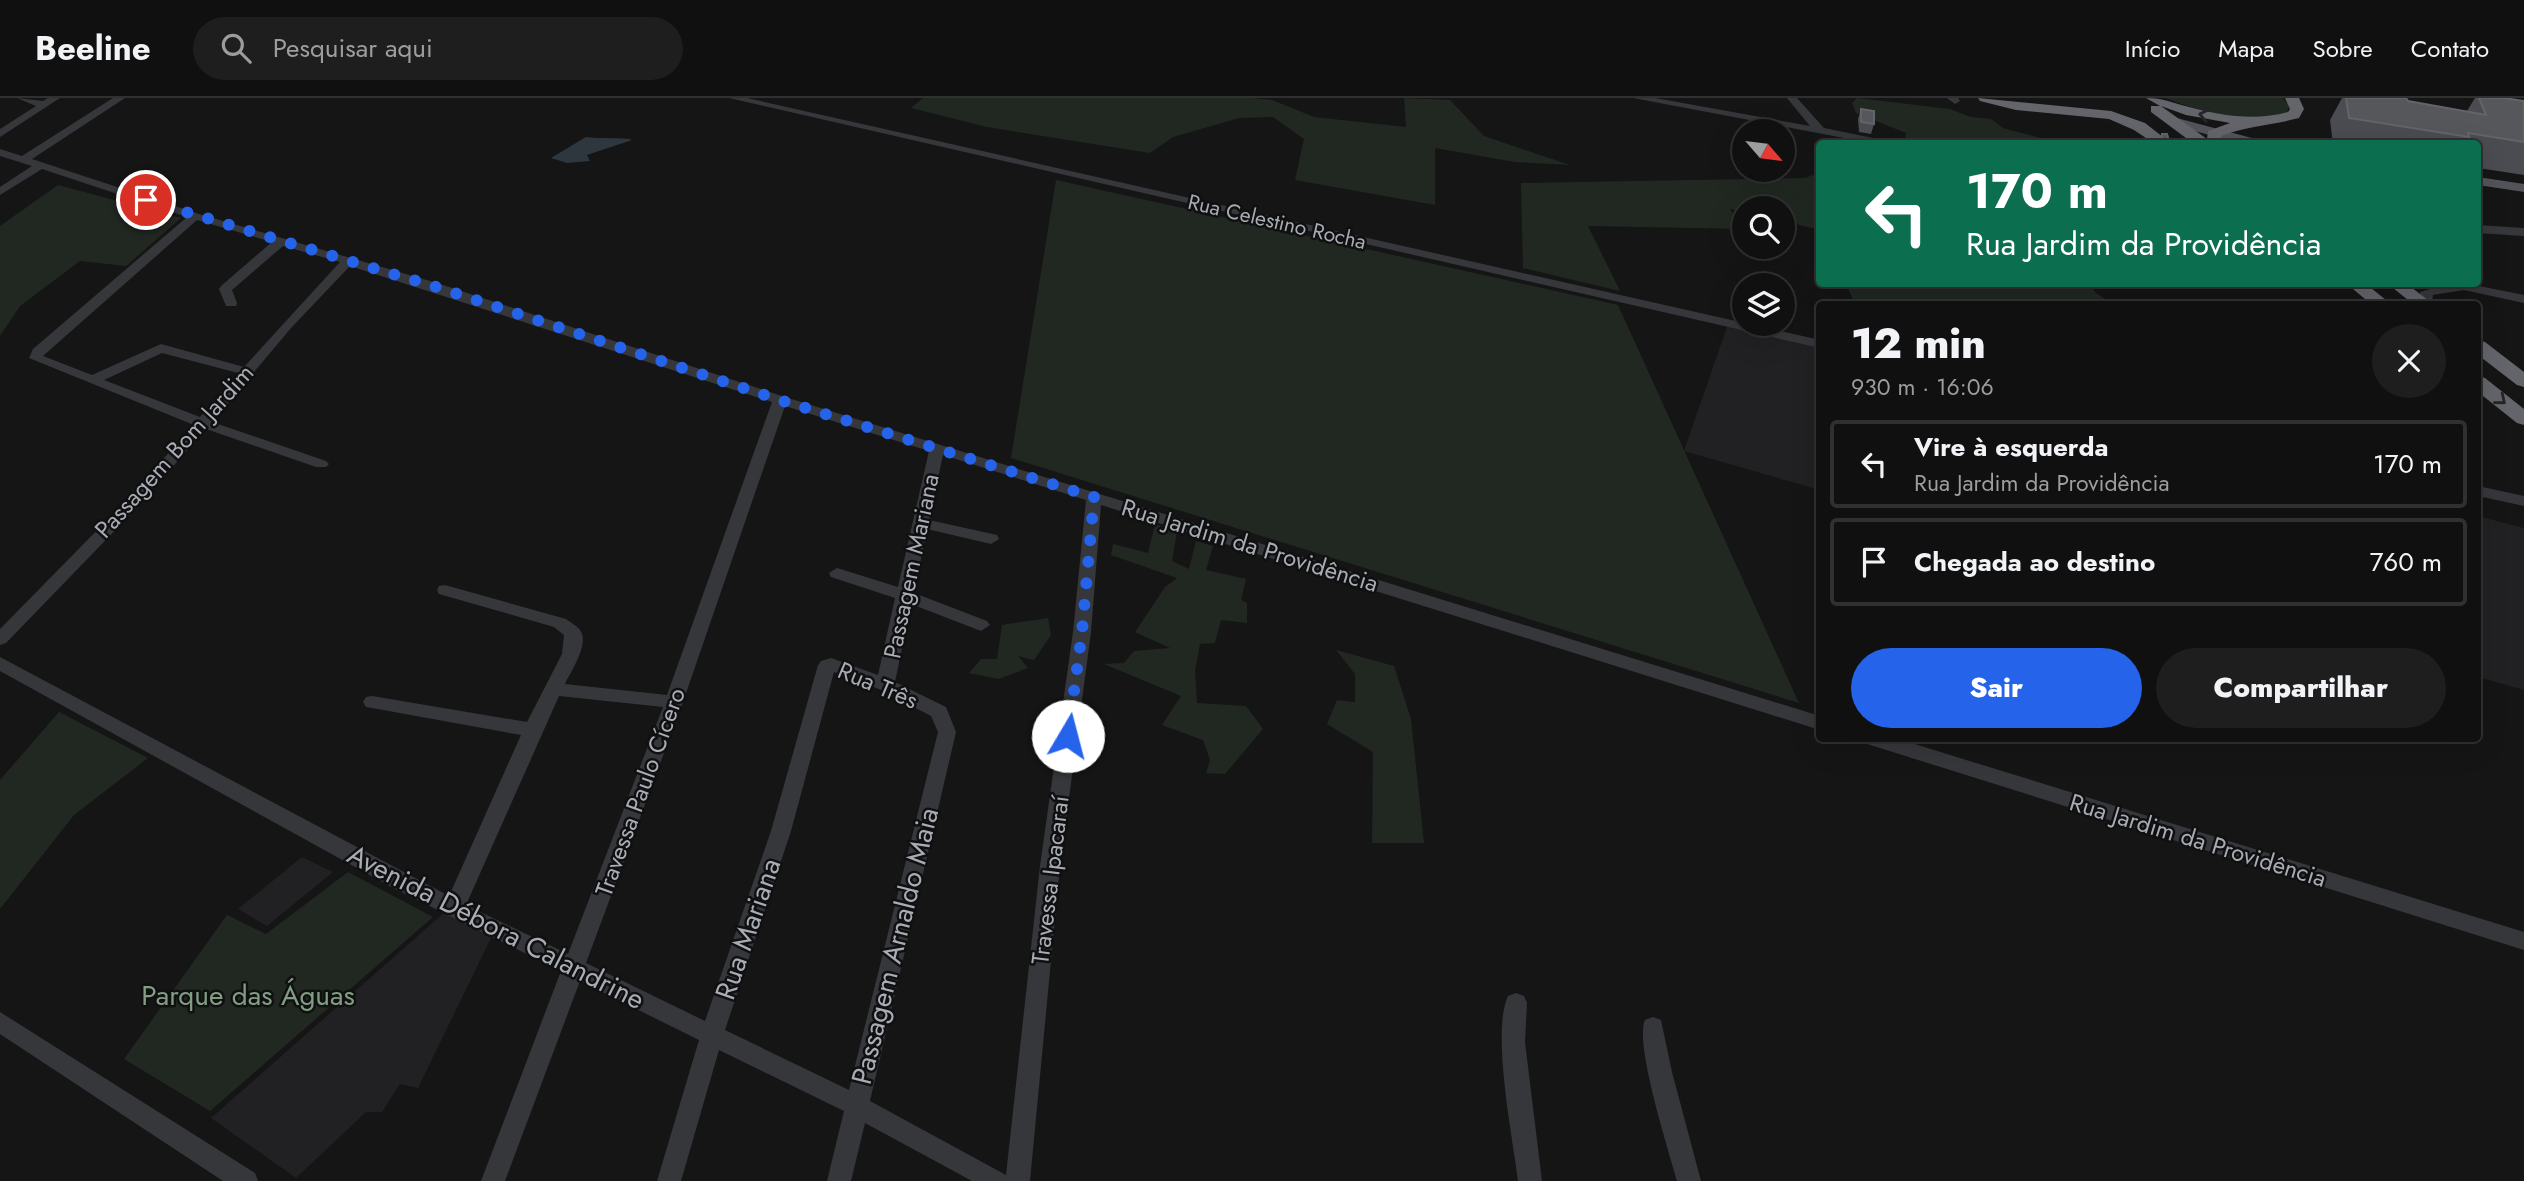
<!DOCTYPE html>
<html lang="pt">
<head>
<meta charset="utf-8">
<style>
  body { margin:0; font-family:Jost,sans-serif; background:#1e1e1e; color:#f1f3f6; height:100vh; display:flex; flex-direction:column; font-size:26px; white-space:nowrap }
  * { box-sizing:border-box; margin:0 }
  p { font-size:23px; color:#9c9d9f }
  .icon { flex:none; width:38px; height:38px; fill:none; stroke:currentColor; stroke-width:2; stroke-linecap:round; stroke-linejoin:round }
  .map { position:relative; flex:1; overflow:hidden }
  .details { position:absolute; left:1816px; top:203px; width:665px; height:441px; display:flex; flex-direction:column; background:#101010; border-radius:7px; box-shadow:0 7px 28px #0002,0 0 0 2px #303030 }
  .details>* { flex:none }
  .hud { position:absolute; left:1816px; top:42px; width:665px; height:147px; border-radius:7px; box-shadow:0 7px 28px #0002,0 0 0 2px #303030; background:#0b6e4f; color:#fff; overflow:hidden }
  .needle { width:46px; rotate:118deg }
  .buttons { position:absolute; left:1732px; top:21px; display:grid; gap:14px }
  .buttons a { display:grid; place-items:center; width:63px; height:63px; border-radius:50%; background:#101010; box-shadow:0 7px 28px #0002,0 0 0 2px #303030; font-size:35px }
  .pin { position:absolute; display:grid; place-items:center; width:60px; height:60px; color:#fff; margin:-30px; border:4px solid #fff; border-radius:50%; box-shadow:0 2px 7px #0007 }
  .me { position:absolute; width:77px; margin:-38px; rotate:8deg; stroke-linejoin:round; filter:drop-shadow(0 0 5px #0008) }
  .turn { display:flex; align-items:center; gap:24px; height:147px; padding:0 35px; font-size:32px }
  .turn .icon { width:91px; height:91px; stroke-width:2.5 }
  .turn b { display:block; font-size:49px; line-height:60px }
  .round { display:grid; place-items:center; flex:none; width:74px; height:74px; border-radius:37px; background:#1e1e1e }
  .head { display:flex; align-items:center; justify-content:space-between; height:119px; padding:0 35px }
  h1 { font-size:42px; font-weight:800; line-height:52px }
  .primary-button { display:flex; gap:14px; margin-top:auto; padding:14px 35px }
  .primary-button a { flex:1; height:80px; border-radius:42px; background:#2563eb; color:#fff; font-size:28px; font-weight:800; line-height:80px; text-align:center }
  .primary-button a+a { background:#1e1e1e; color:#f1f3f6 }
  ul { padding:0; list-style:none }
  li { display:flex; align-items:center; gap:21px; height:88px; margin:0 14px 10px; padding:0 21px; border:4px solid #303030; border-radius:7px }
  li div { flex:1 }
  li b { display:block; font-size:26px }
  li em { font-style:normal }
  header { display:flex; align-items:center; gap:42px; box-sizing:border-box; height:98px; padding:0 35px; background:#101010; border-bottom:2px solid #303030 }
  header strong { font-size:33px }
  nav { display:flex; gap:38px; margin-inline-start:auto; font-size:24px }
  .search { width:490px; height:63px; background:#1e1e1e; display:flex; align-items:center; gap:18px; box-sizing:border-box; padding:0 24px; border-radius:38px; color:#9c9d9f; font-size:26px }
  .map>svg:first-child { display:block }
  .built { fill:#212123 }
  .green { fill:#212822 }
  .water { fill:#2f373e }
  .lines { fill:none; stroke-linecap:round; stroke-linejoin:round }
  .minor { fill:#36373b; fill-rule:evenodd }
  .major { fill:#53545a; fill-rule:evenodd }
  .highway { fill:#63656b; fill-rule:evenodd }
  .wall { fill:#4b4c51 }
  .building { fill:#55575b; stroke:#626469; stroke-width:2 }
  .oneway { stroke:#252528 }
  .route { stroke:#2563eb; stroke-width:12; stroke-dasharray:0 21.6 }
  .labels { text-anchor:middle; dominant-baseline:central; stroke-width:5; stroke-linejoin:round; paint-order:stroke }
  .far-street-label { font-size:21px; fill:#a8acb5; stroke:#101011 }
  .street-label { font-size:24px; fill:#a8acb5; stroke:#101011 }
  .near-street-label { font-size:28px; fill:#a8acb5; stroke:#101011 }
  .near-park-label { font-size:28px; fill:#819e83; stroke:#101011 }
</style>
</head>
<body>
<header>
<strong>Beeline</strong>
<div class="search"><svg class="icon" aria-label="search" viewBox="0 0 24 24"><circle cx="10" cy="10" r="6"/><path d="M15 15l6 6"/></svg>Pesquisar aqui</div>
<nav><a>Início</a><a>Mapa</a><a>Sobre</a><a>Contato</a></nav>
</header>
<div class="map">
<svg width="2524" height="1083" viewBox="0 0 2524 1083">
  <rect width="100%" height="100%" fill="#151516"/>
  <path class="built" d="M1728,226L1820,249V392L1684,353Z
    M2478,418L2524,430V592L2478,579Z
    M302,759L333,774L267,828L238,811Z
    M445,814L492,838L418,990L400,986L382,1014H366L296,1080L211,1020Z"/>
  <path class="green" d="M923,0H1254L1272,2L1314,19L1406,29L1404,0L1450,2L1484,38L1570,67L1515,64L1435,50V107L1295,82L1304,41L1273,19L1239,20L1173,39L1150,55L987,29L911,10Z
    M1857,0L1950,11L1970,19L1991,21L2003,30L2060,45L1926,46L1905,42L1906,35L1856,15L1852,5Z
    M2166,0H2283L2290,8L2285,18C2243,25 2205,16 2166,0Z
    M1820,75V132L1783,123V110H1745V114L1730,111L1745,131L1588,128L1620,193L1523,170L1521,85L1804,80Z
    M1056,82L1618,207L1799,605L1011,360Z
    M58,87L181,120L126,168L80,163L20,208L0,238V128Z
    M1846,186H2089L2096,195L2112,206H1855Z
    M1155,426L1177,433L1172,463L1189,471L1196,443L1213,448L1206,472L1246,481L1241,502L1247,505V525L1221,522L1215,545L1200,546L1195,573L1197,605L1246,608L1263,631L1225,676L1206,675L1210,662L1203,642L1162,627L1181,598L1104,566L1124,565L1134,553L1170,550L1135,534L1165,489L1177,480L1111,457L1113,446L1148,455Z
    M1048,520L1051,537L1034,562L1018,558L1028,570L999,581L969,575L981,561H997L1002,527Z
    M1336,552L1394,568L1411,621L1424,745H1372L1373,654L1327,626L1337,602L1355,604V576Z
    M59,614L148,660L74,717L0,811V682Z
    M348,774L433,819L210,1013L124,961L227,817L266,836Z"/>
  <path class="water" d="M586,39C597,41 626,39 632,42L587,57L590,63L567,65L551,60Z"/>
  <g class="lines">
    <path class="minor" d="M17,0L43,3L48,0H60L0,39V31L36,8Z
      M113,0H125L32,61L199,116L437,185L785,299L1820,618V632L1101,407L1091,534L1060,768L1030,1083H972L865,1025L851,1083H827L844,1013L719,952L681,1083H657L699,942L580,883L505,1083H481L561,873L395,791L0,573V559L449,798L521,637L372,610L366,609L363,604L366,599L372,598L527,624L562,556L564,537L554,529L439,496L437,492L439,488L445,487L566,521C570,524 577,528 580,532C590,546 571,573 565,586L667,597L772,304L350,168L291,230L212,324L326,363L329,366L326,369H316L206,331L127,420L6,545L0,547V531L116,413L194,327L29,260L33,251L187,119L42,71L0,97V89L32,68L0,58V51L22,58ZM197,122L272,144L221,188L219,191L226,208H236L237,205L232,192L283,148L340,164L244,269L161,246L92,277L43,258ZM162,255L238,275L200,319L104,282ZM785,308L929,353L898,489L837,470L829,475L831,479L895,500L878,577L831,560L821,563L818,567L771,733L705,923L586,865L683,604ZM943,357L1086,402L1073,534L1040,768L1006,1077L870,1003L956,634L946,609L895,584L911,506L981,533L990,527L987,523L914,495L927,431L991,446L999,441L997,437L929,422ZM834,574L879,591L931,618L938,634L849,992L725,932L791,733ZM559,598L663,609L568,856L466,807Z
      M729,0H747L1820,242V250Z
      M1633,0H1655L1810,28L1787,0H1797L1824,30L1902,46H1876Z
      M1947,0H1958L1960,3L1955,6Z
      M2478,127L2524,130V138L2478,135Z
      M2447,186H2469L2524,197V205L2464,192L2433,197L2432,206H2420V194Z
      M2478,388L2524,398V408L2478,398Z
      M1862,640H1895L2524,834V852L1864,645Z
      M1516,895L1524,898L1527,905L1525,944L1542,1083H1518C1513,1041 1491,934 1508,898Z
      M0,914L255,1075L258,1083H223L0,936Z
      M1653,919L1661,922L1672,974L1701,1083H1677C1669,1053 1634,945 1645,922Z"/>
    <path class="major" d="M2173,19L2263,43L2264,46H2242L2169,26V20Z
      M2478,79L2524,86V94L2478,87Z"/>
    <path class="highway" d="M1978,0L2111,13L2145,25L2172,46H2155L2134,32L2109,21L2016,12L1980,3Z
      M2146,0C2163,0 2173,5 2189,9C2222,18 2256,23 2288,14L2290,11L2285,0H2299L2304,11L2299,20C2273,27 2246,28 2221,38L2222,46H2194L2151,14V8H2160ZM2161,8L2186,17L2230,25L2208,33L2207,41Z
      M2347,186H2366L2391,206H2371Z
      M2388,186H2407L2433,206H2413Z
      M2478,242L2485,244L2524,274V289L2517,287L2478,257Z
      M2478,278L2485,280L2524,311V327L2517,325L2478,294Z"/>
  </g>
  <path class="wall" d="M2342,0H2406L2408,3L2467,13L2475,0H2504L2524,3V77L2478,70V46H2333L2330,22Z
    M1861,11L1874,26L1871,36L1859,34L1858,21Z"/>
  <path class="building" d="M2346,0H2406L2408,3L2486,17L2479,0H2504L2524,3V44L2468,35L2469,39L2349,20Z
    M1861,11L1874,13V26L1861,24Z
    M2162,36H2167L2170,46H2162Z"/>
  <defs><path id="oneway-chevron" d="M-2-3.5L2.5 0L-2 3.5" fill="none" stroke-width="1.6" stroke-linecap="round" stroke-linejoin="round" transform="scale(1.75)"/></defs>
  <g class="oneway">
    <use href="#oneway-chevron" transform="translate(2204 17) rotate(-168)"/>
    <use href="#oneway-chevron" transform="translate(2501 302) rotate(39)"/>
  </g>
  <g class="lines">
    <path class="route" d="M146,102L433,188L780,302L1094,399L1082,534L1068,638"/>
  </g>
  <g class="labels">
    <g class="far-street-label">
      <text transform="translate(1277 124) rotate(13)">Rua Celestino Rocha</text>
    </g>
    <g class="street-label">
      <text transform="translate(174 353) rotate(-48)">Passagem Bom Jardim</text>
      <text transform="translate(1250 447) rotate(17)">Rua Jardim da Providência</text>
      <text transform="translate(911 468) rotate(-78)">Passagem Mariana</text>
      <text transform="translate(878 587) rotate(23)">Rua Três</text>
      <text transform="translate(640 694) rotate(-70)">Travessa Paulo Cícero</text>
      <text transform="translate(2198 742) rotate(17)">Rua Jardim da Providência</text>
      <text transform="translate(1050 782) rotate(-83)">Travessa Ipacaraí</text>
    </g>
    <g class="near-street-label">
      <text transform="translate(496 829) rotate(27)">Avenida Débora Calandrine</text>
      <text transform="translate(748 831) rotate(-71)">Rua Mariana</text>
      <text transform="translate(895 848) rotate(-76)">Passagem Arnaldo Maia</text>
    </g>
    <g class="near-park-label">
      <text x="248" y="897">Parque das Águas</text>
    </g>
  </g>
</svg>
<div class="buttons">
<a><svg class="needle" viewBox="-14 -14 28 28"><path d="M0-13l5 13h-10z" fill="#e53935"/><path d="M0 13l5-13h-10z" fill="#9c9d9f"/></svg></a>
<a><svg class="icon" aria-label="search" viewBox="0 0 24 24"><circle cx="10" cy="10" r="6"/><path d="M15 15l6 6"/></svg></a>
<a><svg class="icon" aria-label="layers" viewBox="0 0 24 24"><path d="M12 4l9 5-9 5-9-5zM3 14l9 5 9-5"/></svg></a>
</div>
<div class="pin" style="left:146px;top:102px;background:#d93025"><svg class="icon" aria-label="arrive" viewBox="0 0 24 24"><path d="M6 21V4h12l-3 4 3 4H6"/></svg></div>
<svg class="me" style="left:1068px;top:638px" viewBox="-20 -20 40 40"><circle r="19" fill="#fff"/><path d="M0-13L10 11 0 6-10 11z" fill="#2563eb"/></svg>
<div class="hud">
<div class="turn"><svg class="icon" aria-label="left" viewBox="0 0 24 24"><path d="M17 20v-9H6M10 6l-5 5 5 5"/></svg><div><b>170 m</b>Rua Jardim da Providência</div></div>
</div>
<section class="details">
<div class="head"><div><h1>12 min</h1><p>930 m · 16:06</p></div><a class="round"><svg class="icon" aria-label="close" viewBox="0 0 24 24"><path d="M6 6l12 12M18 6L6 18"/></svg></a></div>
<ul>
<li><svg class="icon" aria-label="left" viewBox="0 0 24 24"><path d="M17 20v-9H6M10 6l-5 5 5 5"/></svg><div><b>Vire à esquerda</b><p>Rua Jardim da Providência</p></div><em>170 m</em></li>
<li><svg class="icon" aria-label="arrive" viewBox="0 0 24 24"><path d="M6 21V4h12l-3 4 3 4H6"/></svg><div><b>Chegada ao destino</b></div><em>760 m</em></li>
</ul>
<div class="primary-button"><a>Sair</a><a>Compartilhar</a></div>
</section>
</div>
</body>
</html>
